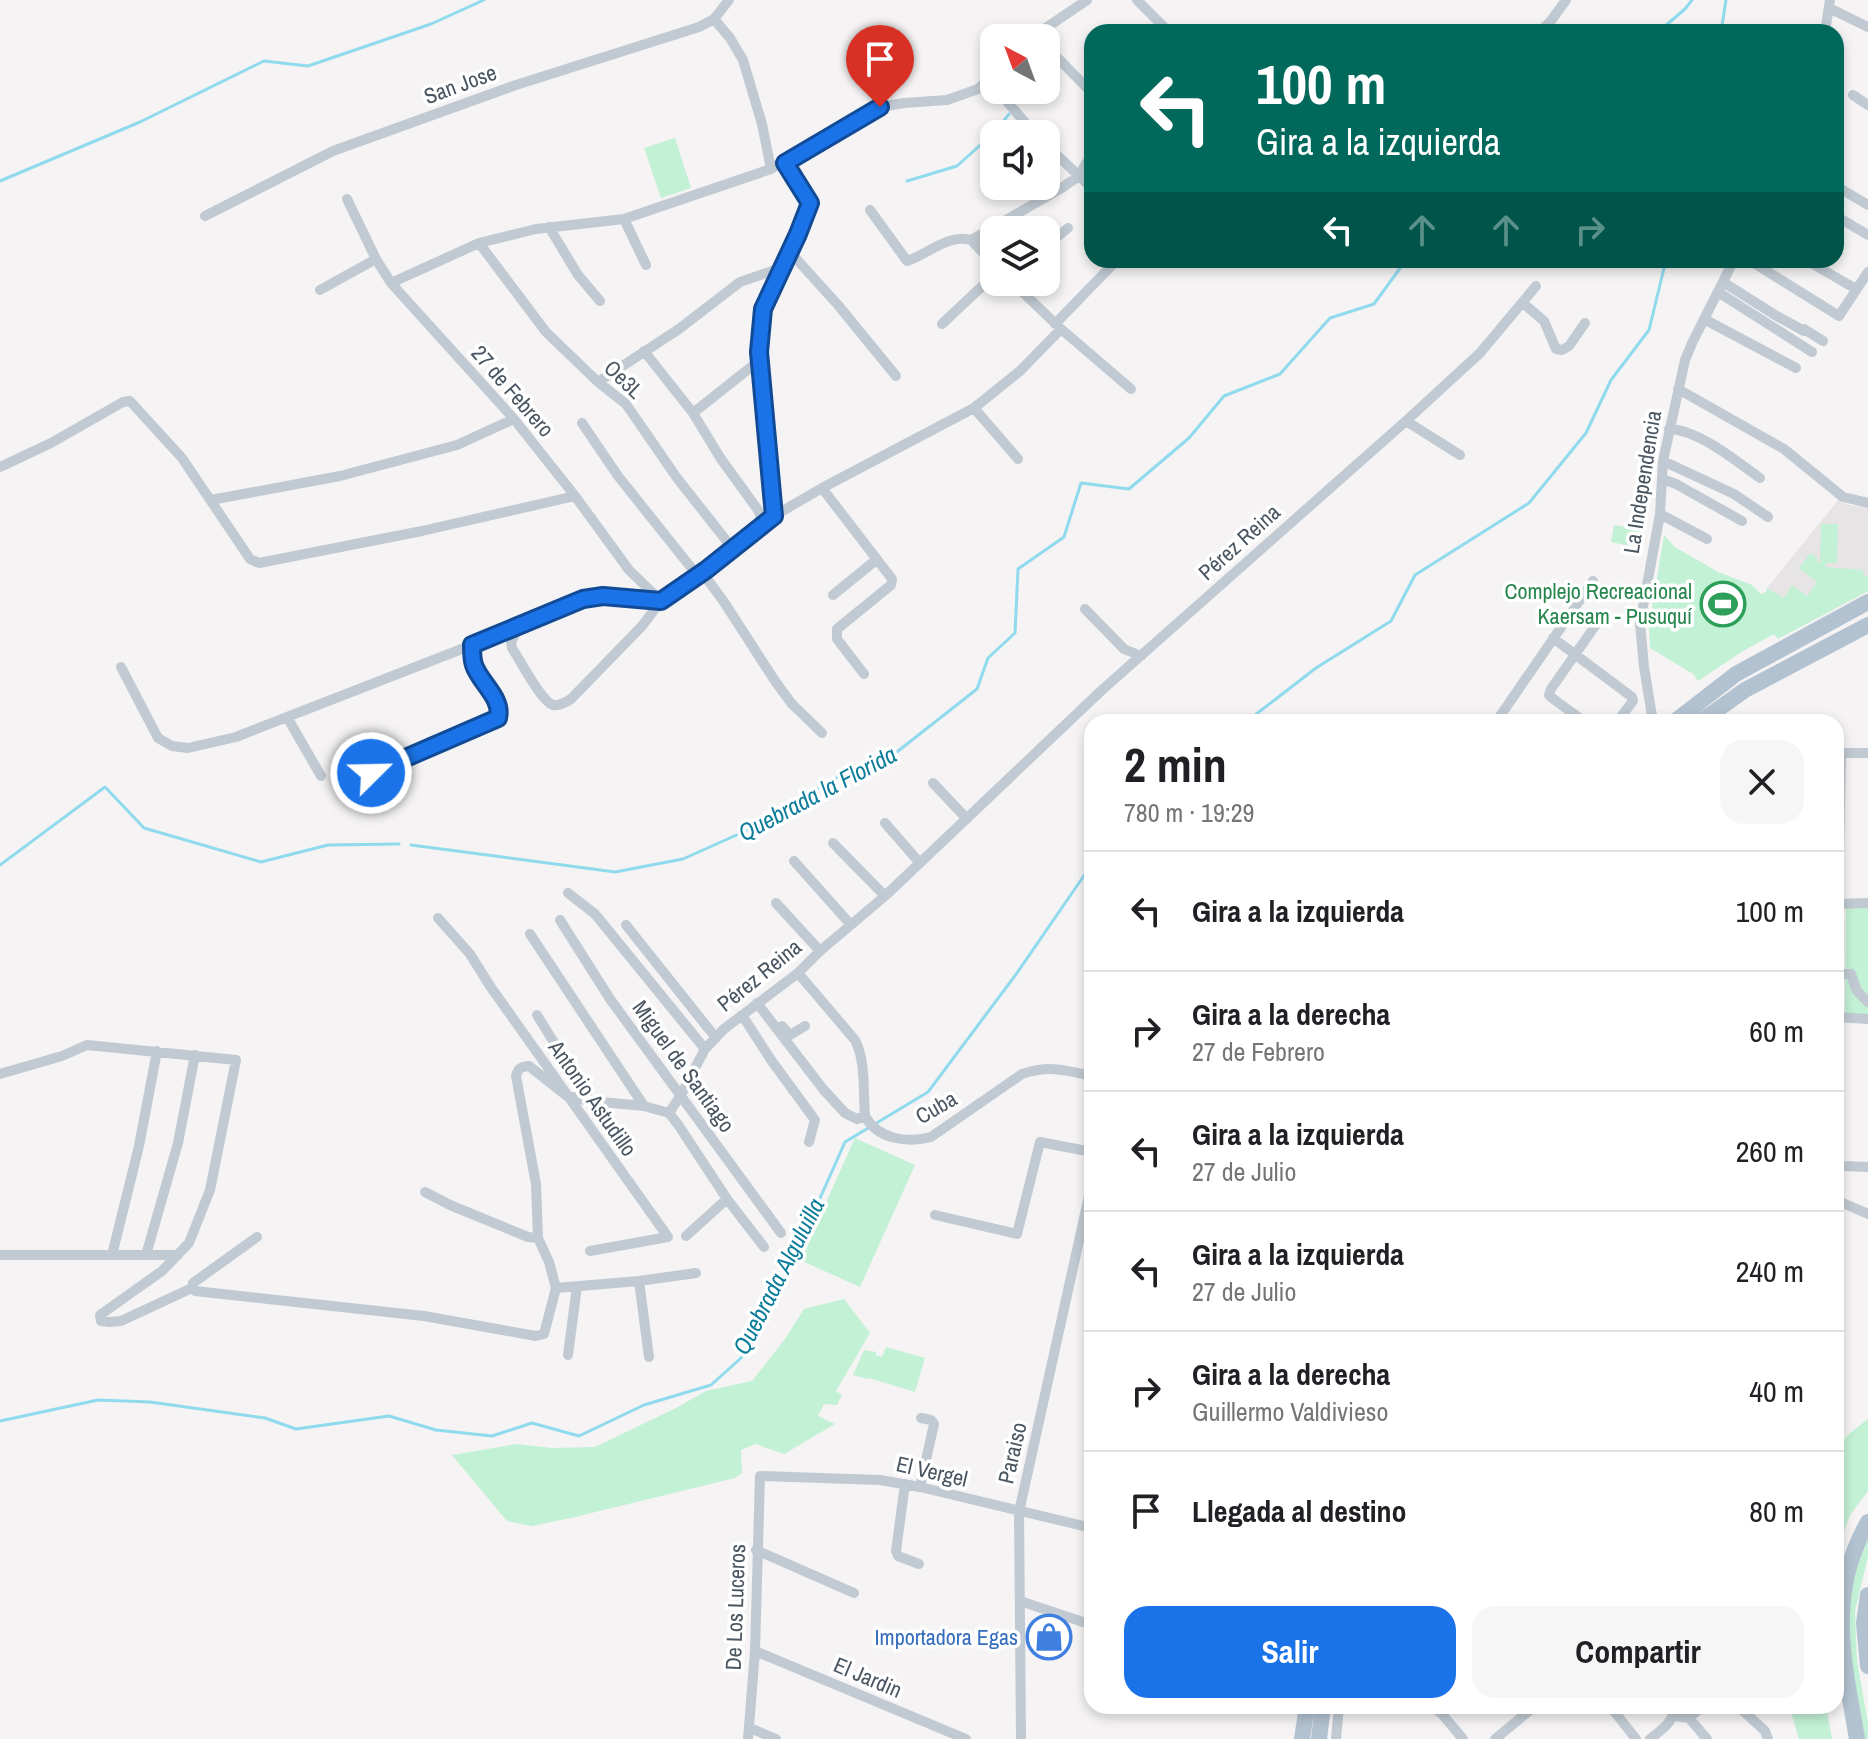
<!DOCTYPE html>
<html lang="es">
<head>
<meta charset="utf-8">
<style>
  body { margin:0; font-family:"Archivo Narrow",sans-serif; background:#f6f6f6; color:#202124; height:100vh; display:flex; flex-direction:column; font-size:30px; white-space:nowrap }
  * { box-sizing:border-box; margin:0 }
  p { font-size:26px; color:#757577 }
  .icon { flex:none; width:44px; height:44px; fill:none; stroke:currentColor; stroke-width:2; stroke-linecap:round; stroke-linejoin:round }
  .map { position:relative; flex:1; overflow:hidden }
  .panel { position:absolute; left:1084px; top:714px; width:760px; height:1000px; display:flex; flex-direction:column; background:#fff; border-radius:24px; box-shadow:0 4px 12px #0003 }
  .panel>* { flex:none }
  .guide { position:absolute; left:1084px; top:24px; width:760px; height:244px; border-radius:24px; box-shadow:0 4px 12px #0003; background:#00695c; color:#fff; overflow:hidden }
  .needle { width:52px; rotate:319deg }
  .controls { position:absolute; left:980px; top:24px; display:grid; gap:16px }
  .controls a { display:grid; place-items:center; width:80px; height:80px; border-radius:16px; background:#fff; box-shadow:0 4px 12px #0003; font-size:40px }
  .pin { position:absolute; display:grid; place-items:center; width:68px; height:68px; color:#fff; margin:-82px -34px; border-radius:50% 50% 50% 0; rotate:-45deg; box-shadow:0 0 8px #0007 }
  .pin .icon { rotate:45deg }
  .me { position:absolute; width:88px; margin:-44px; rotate:67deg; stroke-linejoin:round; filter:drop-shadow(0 0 6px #0008) }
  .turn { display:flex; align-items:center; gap:28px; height:168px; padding:0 40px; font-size:36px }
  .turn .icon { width:104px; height:104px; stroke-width:2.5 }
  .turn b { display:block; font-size:56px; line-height:68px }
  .lanes { display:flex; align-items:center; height:76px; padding:0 40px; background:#0003; justify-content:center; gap:40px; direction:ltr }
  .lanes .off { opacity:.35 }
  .round { display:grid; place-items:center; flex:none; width:84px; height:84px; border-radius:24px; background:#f6f6f6 }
  .headline { display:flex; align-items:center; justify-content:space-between; height:136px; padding:0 40px }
  h1 { font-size:48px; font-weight:700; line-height:60px }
  .cta { display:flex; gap:16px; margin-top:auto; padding:16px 40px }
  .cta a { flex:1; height:92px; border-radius:24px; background:#1a73e8; color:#fff; font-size:32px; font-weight:700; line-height:92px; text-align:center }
  .cta a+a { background:#f6f6f6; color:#202124 }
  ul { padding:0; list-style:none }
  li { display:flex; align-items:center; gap:24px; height:120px; padding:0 40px; border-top:2px solid #e0e0e0 }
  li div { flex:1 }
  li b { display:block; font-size:30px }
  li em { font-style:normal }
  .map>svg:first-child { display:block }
  .education { fill:#e6e4e5 }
  .green { fill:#c3f1d5 }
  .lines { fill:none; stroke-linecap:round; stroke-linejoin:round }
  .stream { stroke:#90daee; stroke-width:3 }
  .minor { stroke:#c1cad2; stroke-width:10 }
  .primary { stroke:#b3c2d1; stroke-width:16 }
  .route-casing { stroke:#114b97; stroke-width:20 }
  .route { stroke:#1a73e8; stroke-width:14 }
  .labels { text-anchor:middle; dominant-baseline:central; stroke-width:7; stroke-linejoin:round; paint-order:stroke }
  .street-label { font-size:22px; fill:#4a5661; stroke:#fff }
  .leisure-label { font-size:22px; fill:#27864d; stroke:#fff; text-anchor:end }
  .shop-label { font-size:22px; fill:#366cbe; stroke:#fff; text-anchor:end }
  .water-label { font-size:24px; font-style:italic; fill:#0c7c9b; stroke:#fff }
</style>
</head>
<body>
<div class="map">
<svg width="1868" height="1739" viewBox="0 0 1868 1739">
  <rect width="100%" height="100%" fill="#f5f3f3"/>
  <path class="education" d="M1839,499L1841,502L1849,505L1868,508V591L1817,618L1767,588Z"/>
  <path class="green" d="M675,138L691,188L661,198L644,148Z
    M1821,524H1838L1837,563H1826L1825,567L1863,570V573L1868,578V591L1778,639L1774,634L1743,651L1698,681L1693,674L1650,648L1649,626L1664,535L1675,547L1718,572L1752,585L1761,594L1766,592L1767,588L1784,598L1792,585L1807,596L1817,582L1799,568L1810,553L1817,558V563H1820Z
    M1614,525L1644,530L1640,548L1611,542Z
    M1846,908H1868V1016L1845,1015Z
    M855,1138L915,1165L860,1287L800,1260Z
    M844,1299L870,1333L836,1391L842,1395L837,1405L824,1404L818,1416L835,1424L784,1454L755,1444L741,1450L742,1473L735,1478L575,1517L532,1526L507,1521L452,1455L517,1444L552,1448L595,1447L676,1408L706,1391L752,1381L785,1339L804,1309Z
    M886,1347L925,1358L915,1392L869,1378V1376L868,1379L853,1375L864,1350L876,1352V1355L882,1357Z
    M1868,1419V1491L1850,1515L1836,1554V1448L1850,1433Z
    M1868,1533V1556L1855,1612L1857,1661L1868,1723V1739H1861L1847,1649L1851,1581Z
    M1786,1706H1826L1832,1739H1799L1790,1709Z"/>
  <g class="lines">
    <path class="stream" d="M1658,32L1685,9L1692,0
      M1721,32L1726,0
      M0,181L140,122L264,61L308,66L431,24L484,0
      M907,181L957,166L996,131L1009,114
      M1246,722L1316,668L1391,621L1415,575L1529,503L1586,433L1611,380L1649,330L1666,260
      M411,845L615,872L683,859L761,824L848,771L893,755L977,689L988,658L1015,633L1018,569L1064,537L1081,483L1129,489L1189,438L1224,396L1280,374L1330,318L1374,304L1406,260
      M0,865L105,787L144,828L261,862L328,845L399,844
      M0,1421L98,1400L150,1402L265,1418L296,1429L389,1416L436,1430L492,1436L532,1423L579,1436L644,1405L711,1385L741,1358L793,1259L845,1142L928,1092L1017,973L1092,864"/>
    <path class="minor" d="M1137,0L1169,32
      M1829,8L1868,27
      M714,19L730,38L743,60L762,124L771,169
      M1539,32L1550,22L1566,0
      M1825,32L1830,0
      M1031,38L1087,0
      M1046,46L1092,93
      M997,90L1035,134
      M1853,95L1868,105
      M1046,145L1092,188
      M1836,186L1868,205
      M347,199L376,259L391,283L514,419L575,496L629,570L661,601L706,570L774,516L822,488L974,408L1020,371L1061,329
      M870,210L907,261C926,255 950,233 971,240
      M205,216L333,151L516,85L699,27L714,19L729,0
      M1836,216L1868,235
      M624,219L646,265
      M549,227L578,275L600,301
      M971,240L1060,189L1079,176L1092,153
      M971,240L994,264
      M479,243L546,332L598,382L626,404L677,478L733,549
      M1046,246L1068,228
      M789,251L838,305L896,376
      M1749,260L1839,316L1868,272
      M1806,260L1856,289
      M1012,282L1061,329L1131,389
      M1723,282L1775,315L1804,331V329L1823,341
      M391,283L479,243L536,229L624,219L771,169L880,107L904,103L947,100L978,89L994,74
      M320,290L376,259
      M1718,292L1812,352
      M1523,303L1544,321L1556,349L1562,350L1569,346L1585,323
      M1704,319L1796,368
      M942,324L994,275
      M1055,324L1117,260
      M644,351L693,413L721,459L758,510L764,525
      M598,382L679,329L740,282L781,268
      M1678,389L1784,449L1843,497L1868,503
      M974,408L1018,459
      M693,413L760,360
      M1406,421L1460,455
      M582,423L618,476L697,575
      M1669,429C1699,430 1736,461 1760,478
      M1663,461L1734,494L1768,517
      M0,467L51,443L123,402L130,401L182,458L250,559L259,563L422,531L575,496
      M1662,479L1676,484L1742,521
      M822,488L892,579L891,585L837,629V639L864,674
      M211,500L340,476L457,445L514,419
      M1660,514L1707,539
      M774,516L759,352L763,309L798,234L810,203L785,163
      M706,570L707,579L724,602L775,681L792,704L822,733
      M833,595L876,560
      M1085,609L1124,649L1141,656
      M520,625L511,642L512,648C520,660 541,701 553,705C560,706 566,702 571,699L642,626L661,601
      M1553,638L1632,697L1633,701L1617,722
      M121,667L158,738L172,746L188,748L236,737L472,645L583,599L603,596L661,601
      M287,717L321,776
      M1496,722L1593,581
      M1585,722L1552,698L1549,695L1551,689L1602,616
      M1653,722L1644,667L1640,623L1660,514L1663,461L1685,360L1693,341L1734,260
      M1836,753H1868
      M371,773L498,718C503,698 480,683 474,665C472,659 472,652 472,645
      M933,783L967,819
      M885,823L919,862
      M833,843L885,896
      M794,861L851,925
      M568,893L595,914L705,1049
      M776,903L820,951
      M1839,904L1868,903
      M438,918L470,954L490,986L668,1237L590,1251
      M560,920L610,999L781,1233
      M626,925L716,1038
      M530,934L644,1106
      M798,973L855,1040C866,1061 863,1092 865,1116C878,1140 908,1143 931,1137L1022,1074C1049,1065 1065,1070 1092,1076
      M1836,974H1851L1857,991L1868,1002
      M757,1003L823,1089L845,1113L857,1119L865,1116
      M1836,1010L1841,753
      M537,1015L590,1101
      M742,1015L771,1060L815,1120L809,1142
      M1836,1017L1868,1019
      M782,1026L790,1035L805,1026
      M0,1074L62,1056L87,1045L236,1060L210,1190L189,1243L162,1271L100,1315L101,1321L109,1322L121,1321L192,1288
      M669,1113L679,1126L727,1199L764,1247
      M1836,1161L1842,1166L1868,1167
      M425,1192L450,1205L528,1237L538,1238
      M1836,1200L1868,1214
      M935,1215L1017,1234L1040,1142L1092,1152
      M686,1236L727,1199
      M257,1237L193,1283L192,1288L195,1291L424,1316L536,1336L544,1334L556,1288L549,1262L538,1238L536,1184L516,1076C518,1068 521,1067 529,1066L567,1096L590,1101L644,1106L669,1113L681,1095L705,1049L724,1029L798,973L820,951L885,896L1102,690L1406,421L1480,353L1536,286
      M0,1255H178
      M112,1255L139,1146L157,1051
      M146,1255L178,1143L195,1055
      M639,1281L649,1357
      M556,1288L639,1281L696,1273
      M568,1355L577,1286
      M905,1484L896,1551L898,1556L919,1564
      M920,1487L934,1424L931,1420L921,1418
      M756,1550L854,1593
      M1020,1601L1092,1625
      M755,1651L966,1739
      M1432,1706L1442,1714L1463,1739
      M1610,1706L1636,1739
      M1738,1706L1765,1731L1768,1739
      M1674,1716L1689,1718L1707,1739
      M1689,1718L1703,1706
      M750,1728L776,1739
      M748,1739L755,1651L760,1476L880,1480L920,1487L1092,1528
      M1021,1739L1019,1512L1092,1182
      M1336,1739L1339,1706
      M1495,1739L1535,1706
      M1650,1739C1663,1729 1673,1722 1676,1706"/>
    <path class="primary" d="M1674,722L1736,674L1868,602
      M1700,722L1745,690L1868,625
      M1868,1595L1864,1623L1868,1666
      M1302,1739L1307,1706
      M1319,1739L1323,1706
      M1857,1739C1844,1661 1826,1595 1868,1522"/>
  </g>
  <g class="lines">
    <g class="route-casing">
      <path id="route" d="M371,773L498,718C503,698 480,683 474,665C472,659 472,652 472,645L583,599L603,596L661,601L706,570L774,516L759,352L763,309L798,234L810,203L785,163L880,107"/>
    </g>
    <use href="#route" class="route"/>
  </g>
  <defs>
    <g id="stadium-ring" transform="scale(2.3)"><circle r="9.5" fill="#fff" stroke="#2e9e5b" stroke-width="1.5"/><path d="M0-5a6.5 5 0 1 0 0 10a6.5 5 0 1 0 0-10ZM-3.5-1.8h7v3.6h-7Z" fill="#2e9e5b"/></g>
    <g id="shop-ring" transform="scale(2.3)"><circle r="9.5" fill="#fff" stroke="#3f7fe0" stroke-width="1.5"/><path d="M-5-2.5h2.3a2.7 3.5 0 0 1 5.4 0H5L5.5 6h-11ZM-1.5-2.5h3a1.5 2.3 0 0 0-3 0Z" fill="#3f7fe0"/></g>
  </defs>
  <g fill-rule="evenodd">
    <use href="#stadium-ring" x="1723" y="604"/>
    <use href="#shop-ring" x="1049" y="1637"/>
  </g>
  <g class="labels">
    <g class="street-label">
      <text transform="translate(460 84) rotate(-20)">San Jose</text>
      <text transform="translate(624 379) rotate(44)">Oe3L</text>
      <text transform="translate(513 391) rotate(49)">27 de Febrero</text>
      <text transform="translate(1642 482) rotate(-81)">La Independencia</text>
      <text transform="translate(1239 542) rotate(-42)">Pérez Reina</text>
      <text transform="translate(759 975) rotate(-39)">Pérez Reina</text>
      <text transform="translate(684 1066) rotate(54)">Miguel de Santiago</text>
      <text transform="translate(593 1098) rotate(55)">Antonio Astudillo</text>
      <text transform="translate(936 1107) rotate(-30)">Cuba</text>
      <text transform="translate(1012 1453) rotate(-77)">Paraiso</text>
      <text transform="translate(932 1471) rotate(13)">El Vergel</text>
      <text transform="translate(735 1607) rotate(-88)">De Los Luceros</text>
      <text transform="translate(868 1677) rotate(23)">El Jardin</text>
    </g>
    <g class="leisure-label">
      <text x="1692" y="591">Complejo Recreacional<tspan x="1692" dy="25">Kaersam - Pusuquí</tspan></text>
    </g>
    <g class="shop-label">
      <text x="1018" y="1637">Importadora Egas</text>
    </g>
    <g class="water-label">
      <text transform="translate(817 793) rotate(-28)">Quebrada la Florida</text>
      <text transform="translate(778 1276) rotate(-63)">Quebrada Alguluilla</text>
    </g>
  </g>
</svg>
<div class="controls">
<a><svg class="needle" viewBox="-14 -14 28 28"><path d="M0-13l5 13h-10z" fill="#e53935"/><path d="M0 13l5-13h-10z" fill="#757577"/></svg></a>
<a><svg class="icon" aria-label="sound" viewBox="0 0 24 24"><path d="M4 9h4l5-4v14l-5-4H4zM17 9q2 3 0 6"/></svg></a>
<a><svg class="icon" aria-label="layers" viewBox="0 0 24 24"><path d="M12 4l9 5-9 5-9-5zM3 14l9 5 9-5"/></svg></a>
</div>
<div class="pin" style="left:880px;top:107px;background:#d93025"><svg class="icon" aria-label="arrive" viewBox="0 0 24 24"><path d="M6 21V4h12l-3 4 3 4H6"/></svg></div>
<svg class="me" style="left:371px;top:773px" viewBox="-20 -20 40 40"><circle r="17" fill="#1a73e8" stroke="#fff" stroke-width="3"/><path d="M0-11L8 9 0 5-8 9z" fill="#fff"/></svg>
<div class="guide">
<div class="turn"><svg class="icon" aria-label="left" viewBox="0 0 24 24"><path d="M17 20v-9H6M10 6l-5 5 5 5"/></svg><div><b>100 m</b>Gira a la izquierda</div></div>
<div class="lanes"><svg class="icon" aria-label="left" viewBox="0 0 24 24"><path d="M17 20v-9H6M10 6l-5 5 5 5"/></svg><svg class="icon off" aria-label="ahead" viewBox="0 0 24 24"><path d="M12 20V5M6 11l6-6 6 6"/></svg><svg class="icon off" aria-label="ahead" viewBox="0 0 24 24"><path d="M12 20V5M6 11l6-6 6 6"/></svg><svg class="icon off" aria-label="right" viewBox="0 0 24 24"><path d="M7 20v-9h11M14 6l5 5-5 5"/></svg></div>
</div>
<section class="panel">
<div class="headline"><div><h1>2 min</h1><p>780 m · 19:29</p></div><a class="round"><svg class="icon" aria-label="close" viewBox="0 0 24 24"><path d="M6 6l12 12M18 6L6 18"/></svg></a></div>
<ul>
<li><svg class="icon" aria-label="left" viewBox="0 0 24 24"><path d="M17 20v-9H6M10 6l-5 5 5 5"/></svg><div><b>Gira a la izquierda</b></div><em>100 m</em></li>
<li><svg class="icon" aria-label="right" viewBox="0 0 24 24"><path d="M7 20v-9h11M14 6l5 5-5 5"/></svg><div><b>Gira a la derecha</b><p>27 de Febrero</p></div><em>60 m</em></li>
<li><svg class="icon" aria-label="left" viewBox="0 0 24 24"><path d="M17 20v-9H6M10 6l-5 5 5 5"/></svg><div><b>Gira a la izquierda</b><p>27 de Julio</p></div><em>260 m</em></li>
<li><svg class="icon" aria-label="left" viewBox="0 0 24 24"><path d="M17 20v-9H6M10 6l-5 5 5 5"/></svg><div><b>Gira a la izquierda</b><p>27 de Julio</p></div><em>240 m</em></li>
<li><svg class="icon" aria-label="right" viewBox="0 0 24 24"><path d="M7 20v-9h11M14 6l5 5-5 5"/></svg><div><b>Gira a la derecha</b><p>Guillermo Valdivieso</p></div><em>40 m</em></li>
<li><svg class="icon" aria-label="arrive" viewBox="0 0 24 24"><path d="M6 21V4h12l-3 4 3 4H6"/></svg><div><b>Llegada al destino</b></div><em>80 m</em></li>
</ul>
<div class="cta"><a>Salir</a><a>Compartir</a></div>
</section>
</div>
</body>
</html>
